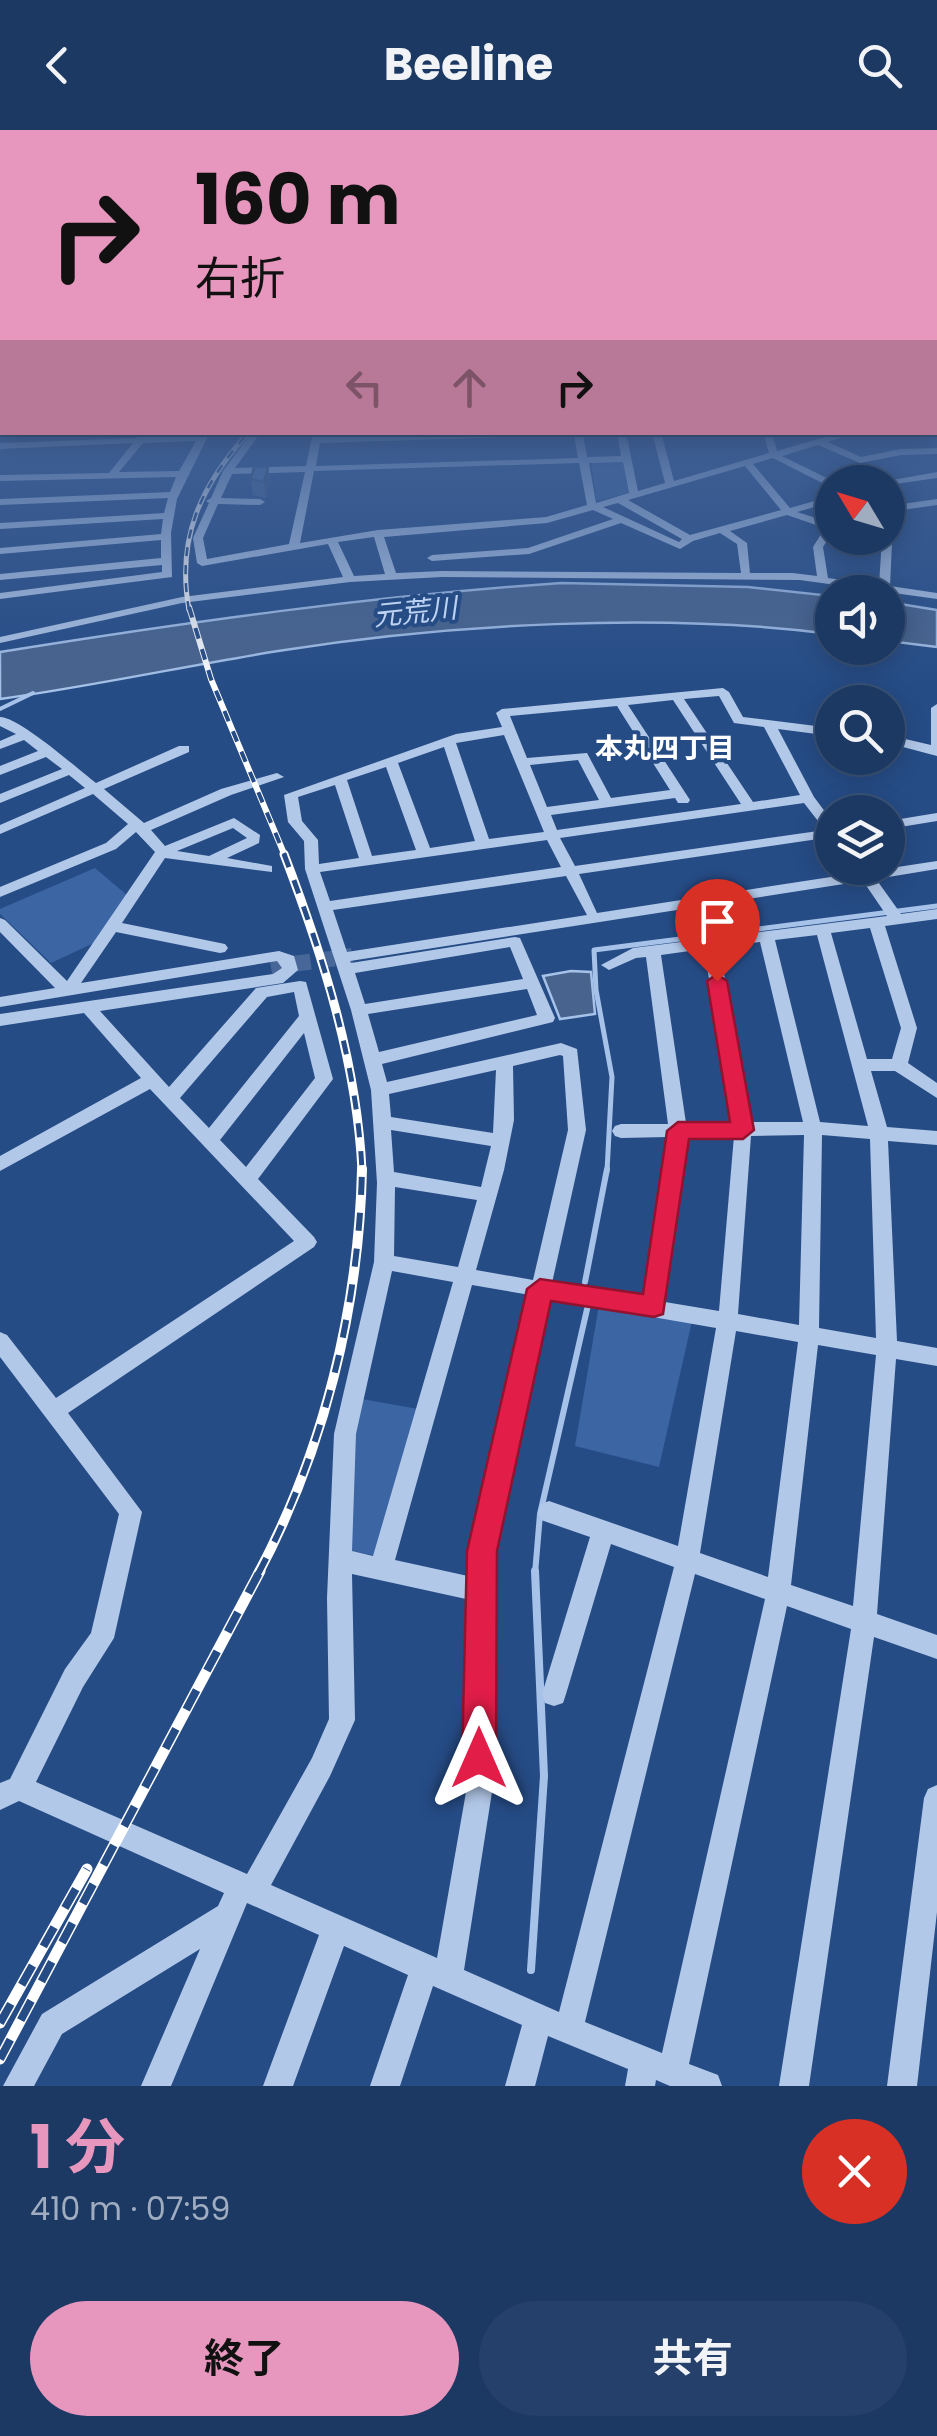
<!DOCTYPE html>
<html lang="ja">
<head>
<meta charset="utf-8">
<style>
  body { margin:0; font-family:Poppins,"Noto Sans JP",sans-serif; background:#25406a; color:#f1f3f6; height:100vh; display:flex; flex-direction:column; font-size:38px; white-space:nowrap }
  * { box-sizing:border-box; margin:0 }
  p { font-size:32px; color:#a0acbf }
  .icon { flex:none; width:55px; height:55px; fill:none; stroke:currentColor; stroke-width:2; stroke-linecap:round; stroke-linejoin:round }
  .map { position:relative; height:1956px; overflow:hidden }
  .sheet { display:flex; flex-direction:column; background:#1c3964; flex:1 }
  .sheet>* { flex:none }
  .top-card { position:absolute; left:0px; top:0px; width:938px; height:305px; box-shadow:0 5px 25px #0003,0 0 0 2px #3a5378; background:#e797bd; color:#111; overflow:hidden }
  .needle { width:65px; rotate:308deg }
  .fabs { position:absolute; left:815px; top:335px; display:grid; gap:20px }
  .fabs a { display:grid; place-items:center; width:90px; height:90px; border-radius:50%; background:#1c3964; box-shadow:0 5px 25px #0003,0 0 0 2px #3a5378; font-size:50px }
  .pin { position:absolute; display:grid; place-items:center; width:85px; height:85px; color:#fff; margin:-102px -42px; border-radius:50% 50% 50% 0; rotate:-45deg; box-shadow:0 0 10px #0007 }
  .pin .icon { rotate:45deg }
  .me { position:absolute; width:110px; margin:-55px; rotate:0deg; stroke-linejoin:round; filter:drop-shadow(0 0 8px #0008) }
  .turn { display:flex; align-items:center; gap:35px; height:210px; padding:0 30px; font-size:45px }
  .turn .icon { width:130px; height:130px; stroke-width:2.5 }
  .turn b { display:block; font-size:70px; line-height:85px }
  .lanes { display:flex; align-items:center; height:95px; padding:0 30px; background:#0003; justify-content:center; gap:50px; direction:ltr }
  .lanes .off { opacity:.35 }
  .round { display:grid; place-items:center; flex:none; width:105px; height:105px; border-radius:52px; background:#25406a }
  .headline { display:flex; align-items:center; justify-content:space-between; height:170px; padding:0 30px }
  h1 { font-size:60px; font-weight:700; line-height:75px; color:#e797bd }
  .button { display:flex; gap:20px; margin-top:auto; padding:20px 30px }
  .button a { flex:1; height:115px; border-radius:60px; background:#e797bd; color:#111; font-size:40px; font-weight:700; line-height:115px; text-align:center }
  .button a+a { background:#25406a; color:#f1f3f6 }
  header { display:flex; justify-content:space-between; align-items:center; height:130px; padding:0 30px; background:#1c3964; font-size:45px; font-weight:700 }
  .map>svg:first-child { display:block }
  .green { fill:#3b65a3 }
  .water { fill:#48638d; stroke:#a6c2e9; stroke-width:2.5 }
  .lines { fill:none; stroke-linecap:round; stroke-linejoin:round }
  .stream-far3 { stroke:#a6c2e9; stroke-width:4 }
  .stream-far2 { stroke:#a6c2e9; stroke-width:5 }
  .stream-far1 { stroke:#a6c2e9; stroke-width:6 }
  .stream { stroke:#a6c2e9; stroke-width:8 }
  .minor-tunnel { stroke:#476798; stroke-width:16; stroke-dasharray:16 8; stroke-linecap:butt }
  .minor { fill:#b2c8e8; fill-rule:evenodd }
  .rail-far4-casing { stroke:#fff; stroke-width:5 }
  .rail-far3-casing { stroke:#fff; stroke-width:6 }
  .rail-far2-casing { stroke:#fff; stroke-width:9 }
  .rail-far1-casing { stroke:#fff; stroke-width:10 }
  .rail-casing { stroke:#fff; stroke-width:11 }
  .rail-far4 { stroke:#264c86; stroke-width:2.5; stroke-dasharray:9; stroke-linecap:butt }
  .rail-far3 { stroke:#264c86; stroke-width:4; stroke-dasharray:11; stroke-linecap:butt }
  .rail-far2 { stroke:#264c86; stroke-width:5; stroke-dasharray:14; stroke-linecap:butt }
  .rail-far1 { stroke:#264c86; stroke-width:6; stroke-dasharray:18; stroke-linecap:butt }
  .rail { stroke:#264c86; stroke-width:8; stroke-dasharray:22; stroke-linecap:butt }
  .wall { fill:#446596 }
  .shaded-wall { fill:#37537a }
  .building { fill:#4f76ae; stroke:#37537a; stroke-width:2.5 }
  .route { fill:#e11d48; stroke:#92132f; stroke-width:2.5 }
  .labels { text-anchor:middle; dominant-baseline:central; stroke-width:8; stroke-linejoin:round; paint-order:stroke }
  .far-water-label { font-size:28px; font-style:italic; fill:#bdd2f0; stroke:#264c86 }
  .far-neighbourhood-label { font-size:28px; font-weight:bold; fill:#fff; stroke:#264c86 }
</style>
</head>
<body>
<header><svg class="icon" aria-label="back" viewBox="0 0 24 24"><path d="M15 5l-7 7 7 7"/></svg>Beeline<svg class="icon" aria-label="search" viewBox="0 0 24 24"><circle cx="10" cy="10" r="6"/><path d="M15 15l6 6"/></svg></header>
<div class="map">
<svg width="937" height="1956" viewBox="0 0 937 1956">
  <rect width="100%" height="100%" fill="#264c86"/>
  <path class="green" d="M591,331H623L628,363L596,371Z
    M95,738L128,766L96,812L51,833L0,784V779Z
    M599,1175L692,1191L659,1337L575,1316Z
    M362,1269L418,1279L377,1426L351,1421L352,1315Z"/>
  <path class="water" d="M561,453L748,457L832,466V504C661,482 448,494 278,521C185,536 93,556 0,569V522C186,492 373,466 561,453Z
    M888,472L937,480V517L888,511Z
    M571,841L591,842L595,884L560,889L543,846Z"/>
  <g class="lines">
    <path class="stream-far3" d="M0,579L33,563"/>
    <path class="stream-far2" d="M607,1041L612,947L596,860L594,820L937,776"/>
    <path class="stream-far1" d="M585,1152L607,1039
      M535,1444L540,1384L588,1175"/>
    <path class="stream" d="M531,1840L544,1646L535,1441"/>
    <path class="minor-tunnel" d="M271,837L352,826"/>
    <path class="minor" d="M0,286H2V291H0Z
      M935,291H937V297H935Z
      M142,302H150L147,307L210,302L177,369L171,403L172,447L0,469V463L162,442V435L0,450V444L161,428V410L0,424V418L161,404L163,389L0,399V393L164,383L168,368L0,375V369L170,362L176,347L0,351V345L109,343L133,313L0,319V313L137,308ZM196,311L179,341L119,342L143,313Z
      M252,302H261L235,338L306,336L313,302H322L321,307L597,302L583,305L587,327L621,326L617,302H626L638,361L665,353L652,302H661L674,351L769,323L763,302H772L777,321L842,302H858L828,312L861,327L901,319L937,318V324L901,325L860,333L818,315L782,326L835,352L832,358L773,328L753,334L790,378L832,366V372L797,382L832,393V403L823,417L828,448L879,455L882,408H888V389L893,392L890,456L937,463V469L800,450L442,447L350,452L182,473L0,513V507L182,467L343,447L328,414L202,436L197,433L193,408L209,373L206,371L211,368L223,341ZM574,305L578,328L316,336L320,313ZM623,332L629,363L596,373L589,333ZM579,333L587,375L546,387L378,400L300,413L314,341ZM745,336L781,380L690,405L628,370ZM305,342L289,414L207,429L203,408L218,374L260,375L265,372L260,369L221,368L232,344ZM618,373L682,409L679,412L603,377ZM593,380L613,389L528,418L432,425L427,428L432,431L529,424L621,393L680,419L693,411L720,403L737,414L741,443L442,441L396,443L384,407L547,393ZM787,385L825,398L813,417L817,446L793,443H750L747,413L730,401ZM374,407L385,444L354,446L338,412Z
      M937,342V348L888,355L881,352Z
      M937,369V375L888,382V376Z
      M723,558L729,562L743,587L832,598V606L778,599L814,667L832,691V707L579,744L597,783L857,743L856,738H868L871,741L937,731V739L876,749L901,784L937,779V789L885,796L917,898L908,933L937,953V968L895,941H871L887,997L937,1001V1015L888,1011L897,1211L937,1218V1236L896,1229L877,1484L937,1505V1529L874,1507L809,1956H779L851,1499L787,1476L689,1934L718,1945L722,1956H670L656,1950L655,1956H625L628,1939L548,1906L535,1956H505L522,1895L433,1856L400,1956H370L408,1845L344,1816L293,1956H263L319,1805L247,1773L171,1956H141L200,1819L62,1904L34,1956H3L42,1884L218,1776L224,1763L19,1671L0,1680V1653L10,1649L65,1539L91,1503L119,1384L0,1227V1202L7,1205L56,1268L294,1111L150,959L0,1041V1026L141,948L84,883L0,896V884L273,844L282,838L277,831L0,877V867L55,858L0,802V788L5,790L67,851L155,722L136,702L116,719L0,767V757L106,713L128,694L93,664L0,704V695L85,658L69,645L0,673V664L62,639L46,627L0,645V636L38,621L24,610L0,619V611L16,604L0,596V587C19,587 78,639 96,653L179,616H189V622L104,659L144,693L221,659L277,643L284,647L231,665L151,700L165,716L234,688L260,705L259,713L227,728L272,736V742L165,728L122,793L225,814L228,818L225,822L220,823L116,802L81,853L279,821L294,826L298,840L283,853L100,881L169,957L256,858L300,851L306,852L333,949L258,1049L314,1107L317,1112L314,1117L68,1283L142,1382L114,1508L83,1557L36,1652L247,1744L312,1628L329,1589L327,1468L334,1304L374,1132L377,1053L371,960L351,880L305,739L304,711L288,692L284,665L456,604L502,597L496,583L502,579ZM719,566L734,593L764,597L800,665L753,672L684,569ZM673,570L741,674L557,700L551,685L675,668L678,673H688L690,670L628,575ZM617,576L670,660L611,668L587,623L527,628L510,586ZM504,605L544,702L489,709L456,613ZM444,617L475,711L430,718L398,633ZM578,630L599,670L547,677L530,635ZM386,637L416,720L372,726L347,650ZM335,655L359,728L319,734L318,710L302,691L298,667ZM804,673L825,700L575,736L560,708ZM233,698L247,708L209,726L177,721ZM547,710L561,737L330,771L320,742ZM566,746L587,785L347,822L333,780ZM863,751L887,786L633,818L601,835L609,840L636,828L646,827L668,994H621L615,996L612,1001L615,1006L621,1008L668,1007L645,1168L552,1153L586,1000L577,919L561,913L387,952L382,934L553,892L555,888L520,808L515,807L351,833L350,831ZM870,798L901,898L892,929H867L831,803ZM817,805L868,996L820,992L775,810ZM760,812L803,992H751L719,817ZM510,817L523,849L365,874L355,843ZM704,819L733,993H686L661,825ZM527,859L537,885L379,922L368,884ZM294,862L299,886L209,998L180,968L267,867ZM304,903L315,948L246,1037L220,1010ZM560,925L563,926L568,1000L533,1150L476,1140L504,1040L514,990L513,936ZM496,940L493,1003L391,987L389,964ZM391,1000L491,1016L481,1057L394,1042ZM804,1005L799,1195L738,1184L751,1006ZM822,1005L870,1009L876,1208L819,1198ZM734,1006L719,1181L665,1172L686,1007ZM395,1057L477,1070L458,1137L394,1126ZM392,1141L453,1152L373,1426L352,1421L356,1304ZM472,1155L530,1165L470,1421L468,1446L395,1430ZM549,1169L716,1198L678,1416L549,1371L541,1374L538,1382L541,1390L590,1407L542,1564L545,1573L554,1576L563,1573L566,1564L611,1414L674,1437L559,1882L464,1840L492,1662L490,1460L494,1421ZM736,1201L798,1212L768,1447L700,1423ZM818,1215L876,1225L853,1476L791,1455ZM352,1444L466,1469V1662L437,1828L271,1755L330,1646L355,1590ZM695,1444L765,1469L662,1923L585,1892Z
      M937,574V626L888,613V605L931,615V578Z
      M937,683V691L888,699V691Z
      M937,1655V1782L917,1956H887L924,1668L928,1659Z"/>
    <g class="rail-far4-casing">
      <path id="rail-far4" d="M189,480C176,408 201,355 249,302"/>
    </g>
    <g class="rail-far3-casing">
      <path id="rail-far3" d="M189,477L211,549L285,726"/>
    </g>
    <g class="rail-far2-casing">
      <path id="rail-far2" d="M284,724C323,826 357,932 362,1041"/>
    </g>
    <g class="rail-far1-casing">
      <path id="rail-far1" d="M258,1444C324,1320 359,1178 362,1039"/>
    </g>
    <g class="rail-casing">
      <path id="rail" d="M0,1893L87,1739
        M0,1929L260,1441"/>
    </g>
    <use href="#rail-far4" class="rail-far4"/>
    <use href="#rail-far3" class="rail-far3"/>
    <use href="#rail-far2" class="rail-far2"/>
    <use href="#rail-far1" class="rail-far1"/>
    <use href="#rail" class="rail"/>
  </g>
  <path class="wall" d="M268,337L270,353L266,368L253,365L251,349Z"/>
  <path class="shaded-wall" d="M268,337L270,353L266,368L264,352Z"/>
  <path class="building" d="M254,337H268L264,352L251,349Z"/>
  <linearGradient id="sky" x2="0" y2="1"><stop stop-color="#152a4a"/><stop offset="0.51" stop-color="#416195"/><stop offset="1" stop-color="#416195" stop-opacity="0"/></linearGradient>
  <rect width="937" height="559" fill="url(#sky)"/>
  <path class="route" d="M717,844L727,851L754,1000L743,1009H689L663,1184L654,1187L551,1171L497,1421L496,1628L491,1640L479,1645L467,1640L462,1628L467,1421L527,1159L540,1149L643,1164L667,1001L678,992H730L707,851Z"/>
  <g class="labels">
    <g class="far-water-label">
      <text transform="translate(415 482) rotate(-6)">元荒川</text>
    </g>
    <g class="far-neighbourhood-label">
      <text x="665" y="618">本丸四丁目</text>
    </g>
  </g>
</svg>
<div class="fabs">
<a><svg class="needle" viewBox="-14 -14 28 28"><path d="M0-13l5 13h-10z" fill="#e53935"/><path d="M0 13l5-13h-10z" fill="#a0acbf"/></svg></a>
<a><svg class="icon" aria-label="sound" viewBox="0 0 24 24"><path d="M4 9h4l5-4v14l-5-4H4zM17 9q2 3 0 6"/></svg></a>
<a><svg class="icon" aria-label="search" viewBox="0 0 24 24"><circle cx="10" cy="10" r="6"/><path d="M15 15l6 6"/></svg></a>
<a><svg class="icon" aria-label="layers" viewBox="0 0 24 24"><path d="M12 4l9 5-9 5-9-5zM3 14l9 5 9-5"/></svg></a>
</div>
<div class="pin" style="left:717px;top:851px;background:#d93025"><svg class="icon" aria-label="arrive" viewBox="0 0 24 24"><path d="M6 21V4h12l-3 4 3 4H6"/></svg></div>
<svg class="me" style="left:479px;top:1628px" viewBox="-20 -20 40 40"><path d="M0-17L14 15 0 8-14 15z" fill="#e11d48" stroke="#fff" stroke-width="4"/></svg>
<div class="top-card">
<div class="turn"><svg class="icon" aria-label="right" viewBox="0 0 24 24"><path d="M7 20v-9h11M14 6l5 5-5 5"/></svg><div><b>160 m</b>右折</div></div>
<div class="lanes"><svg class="icon off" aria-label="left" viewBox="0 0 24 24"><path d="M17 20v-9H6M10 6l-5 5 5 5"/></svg><svg class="icon off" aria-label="ahead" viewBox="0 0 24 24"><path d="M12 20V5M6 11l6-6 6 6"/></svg><svg class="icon" aria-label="right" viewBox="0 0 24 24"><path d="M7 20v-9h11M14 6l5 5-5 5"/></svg></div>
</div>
</div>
<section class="sheet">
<div class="headline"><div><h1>1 分</h1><p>410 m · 07:59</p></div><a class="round" style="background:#d93025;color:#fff"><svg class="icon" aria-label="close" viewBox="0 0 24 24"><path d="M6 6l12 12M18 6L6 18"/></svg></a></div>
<div class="button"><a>終了</a><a>共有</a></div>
</section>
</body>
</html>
